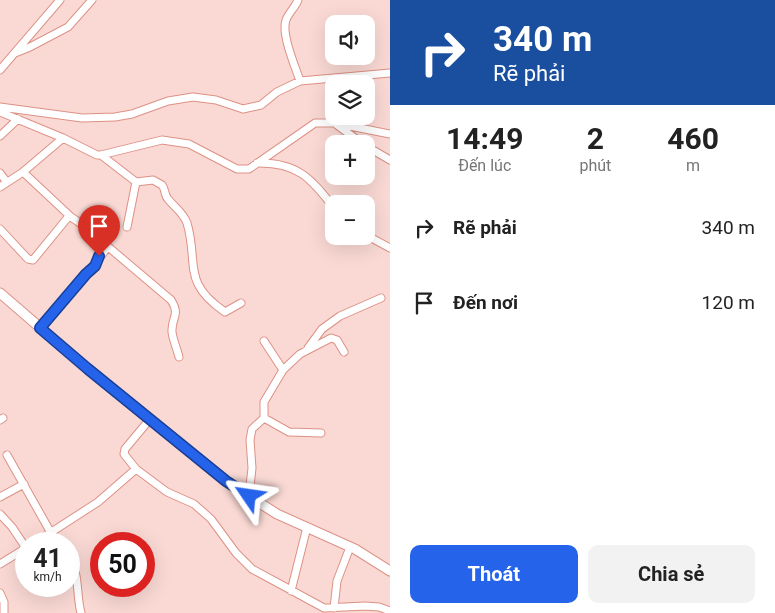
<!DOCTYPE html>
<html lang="vi">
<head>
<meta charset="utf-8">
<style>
  body { margin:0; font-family:Roboto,sans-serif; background:#f2f2f2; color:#222; height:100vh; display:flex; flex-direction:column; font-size:19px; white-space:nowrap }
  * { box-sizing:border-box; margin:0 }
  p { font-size:16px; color:#767676 }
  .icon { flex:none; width:28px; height:28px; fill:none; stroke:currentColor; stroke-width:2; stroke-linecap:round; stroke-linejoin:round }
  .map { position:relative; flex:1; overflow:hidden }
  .sheet { display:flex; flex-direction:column; background:#fff; width:385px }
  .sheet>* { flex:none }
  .hud { background:#1a4fa0; color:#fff; overflow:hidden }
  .fabs { position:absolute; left:325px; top:15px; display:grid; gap:10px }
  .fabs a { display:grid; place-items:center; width:50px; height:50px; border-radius:10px; background:#fff; box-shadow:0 5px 20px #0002; font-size:25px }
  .speed { position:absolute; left:15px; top:532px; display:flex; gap:10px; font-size:25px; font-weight:700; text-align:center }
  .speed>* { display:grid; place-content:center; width:65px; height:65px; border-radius:50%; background:#fff; box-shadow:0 5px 20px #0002; line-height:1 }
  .speed small { font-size:12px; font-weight:400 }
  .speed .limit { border:8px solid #d22; background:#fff; color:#111 }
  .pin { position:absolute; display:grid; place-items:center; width:42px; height:42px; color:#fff; margin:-51px -21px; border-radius:50% 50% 50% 0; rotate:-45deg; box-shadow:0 0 5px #0007 }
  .pin .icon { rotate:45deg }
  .me { position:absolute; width:55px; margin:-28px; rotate:302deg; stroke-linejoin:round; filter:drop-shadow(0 0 4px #0008) }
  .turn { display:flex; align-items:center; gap:18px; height:105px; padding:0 20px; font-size:22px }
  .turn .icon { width:65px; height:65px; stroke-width:2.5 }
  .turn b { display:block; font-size:35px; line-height:42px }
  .eta { display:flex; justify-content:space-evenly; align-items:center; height:85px; text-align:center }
  .eta b { font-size:30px; font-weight:700; line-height:35px }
  .button { display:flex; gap:10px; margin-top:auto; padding:10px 20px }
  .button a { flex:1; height:58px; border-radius:10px; background:#2563eb; color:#fff; font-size:20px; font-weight:700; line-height:58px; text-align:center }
  .button a+a { background:#f2f2f2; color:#222 }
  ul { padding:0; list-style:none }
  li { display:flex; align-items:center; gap:15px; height:75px; padding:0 20px }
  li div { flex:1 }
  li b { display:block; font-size:19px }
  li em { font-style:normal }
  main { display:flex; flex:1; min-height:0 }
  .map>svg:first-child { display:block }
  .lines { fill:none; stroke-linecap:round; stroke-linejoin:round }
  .minor-casing { stroke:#dd9185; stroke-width:9 }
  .major-casing { stroke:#dd9185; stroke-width:11 }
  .minor { stroke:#fff; stroke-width:7 }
  .major { stroke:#fff; stroke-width:9 }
  .route-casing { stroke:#184099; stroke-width:12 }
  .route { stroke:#2563eb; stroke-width:9 }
</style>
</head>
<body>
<main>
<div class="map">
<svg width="390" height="613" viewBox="0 0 390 613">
  <rect width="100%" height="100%" fill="#fad9d4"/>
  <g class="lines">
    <g class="minor-casing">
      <path id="minor" d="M298,0C295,8 289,12 286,20C281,34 295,66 300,81
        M15,53L30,47L68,27L92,0
        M0,70L60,0
        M0,107L82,118L115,117L132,114L168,101L193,97L216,100L243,109L261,105L277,92L300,81L390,73
        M0,112L63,138L97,155H101L162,140L189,144L237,169H249L315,123H335L390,134
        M337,125L363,144
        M0,136L18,119
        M366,146L390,160
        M101,155L136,182L153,180L162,185C166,190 164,195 168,199C175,208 183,212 187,223C199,264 181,282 225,312L241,303
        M257,163C297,162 311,178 334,208
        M23,172L71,217L80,223L171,300C181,316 171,317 172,332C173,340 177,349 179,357
        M0,173L6,181
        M0,187L23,172L63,138
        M127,227L136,182
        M0,229L28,259L33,260L69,216
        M366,235L390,248
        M40,328L86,274C95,266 100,256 108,247
        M264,341L283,370
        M308,348L322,329L340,316L381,298
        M264,418L289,432L321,433
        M150,419L125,449L124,454L136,469L167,492L194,504L211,519L236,553L252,569L324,608L365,606L379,607L390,611
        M0,420L3,418
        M7,455L51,533
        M249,495L252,468L250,440L252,429L264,418V402L283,370L300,354L331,338L337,340L344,352
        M0,497L24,484
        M0,514L12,527L26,548
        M48,535L55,544
        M33,544L98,502L136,469
        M69,559C80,573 76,595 81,613
        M0,564L26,548
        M291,591L307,527
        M0,593L4,602V613
        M334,608L337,581L350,547"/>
    </g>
    <g class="major-casing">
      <path id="major" d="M0,293L88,369L225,481L277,514L355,549L390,571"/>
    </g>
    <use href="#minor" class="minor"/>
    <use href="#major" class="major"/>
  </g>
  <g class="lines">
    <g class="route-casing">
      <path id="route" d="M99,256L95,266L86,274L40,328L88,369L226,481L249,496"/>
    </g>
    <use href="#route" class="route"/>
  </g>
</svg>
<div class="fabs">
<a><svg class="icon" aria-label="sound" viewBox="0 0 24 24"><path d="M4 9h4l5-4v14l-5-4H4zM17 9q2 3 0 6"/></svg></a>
<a><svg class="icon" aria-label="layers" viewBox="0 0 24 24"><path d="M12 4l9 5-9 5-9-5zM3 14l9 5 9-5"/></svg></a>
<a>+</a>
<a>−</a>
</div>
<div class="speed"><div>41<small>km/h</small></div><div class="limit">50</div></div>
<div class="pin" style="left:99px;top:256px;background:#d93025"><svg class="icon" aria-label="arrive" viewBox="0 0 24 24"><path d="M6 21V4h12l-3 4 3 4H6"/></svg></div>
<svg class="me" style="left:249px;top:496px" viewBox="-20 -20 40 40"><path d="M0-17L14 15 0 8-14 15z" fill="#2563eb" stroke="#fff" stroke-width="4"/></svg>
</div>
<section class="sheet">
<div class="hud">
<div class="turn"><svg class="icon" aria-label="right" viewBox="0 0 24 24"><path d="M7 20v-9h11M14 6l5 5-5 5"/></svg><div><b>340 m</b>Rẽ phải</div></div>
</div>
<div class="eta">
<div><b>14:49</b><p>Đến lúc</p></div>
<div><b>2</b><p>phút</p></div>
<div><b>460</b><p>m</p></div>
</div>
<ul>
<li><svg class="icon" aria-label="right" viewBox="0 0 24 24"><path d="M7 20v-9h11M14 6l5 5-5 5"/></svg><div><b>Rẽ phải</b></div><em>340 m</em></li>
<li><svg class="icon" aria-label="arrive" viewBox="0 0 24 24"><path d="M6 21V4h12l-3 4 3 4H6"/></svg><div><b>Đến nơi</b></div><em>120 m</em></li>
</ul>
<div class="button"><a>Thoát</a><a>Chia sẻ</a></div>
</section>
</main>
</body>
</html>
